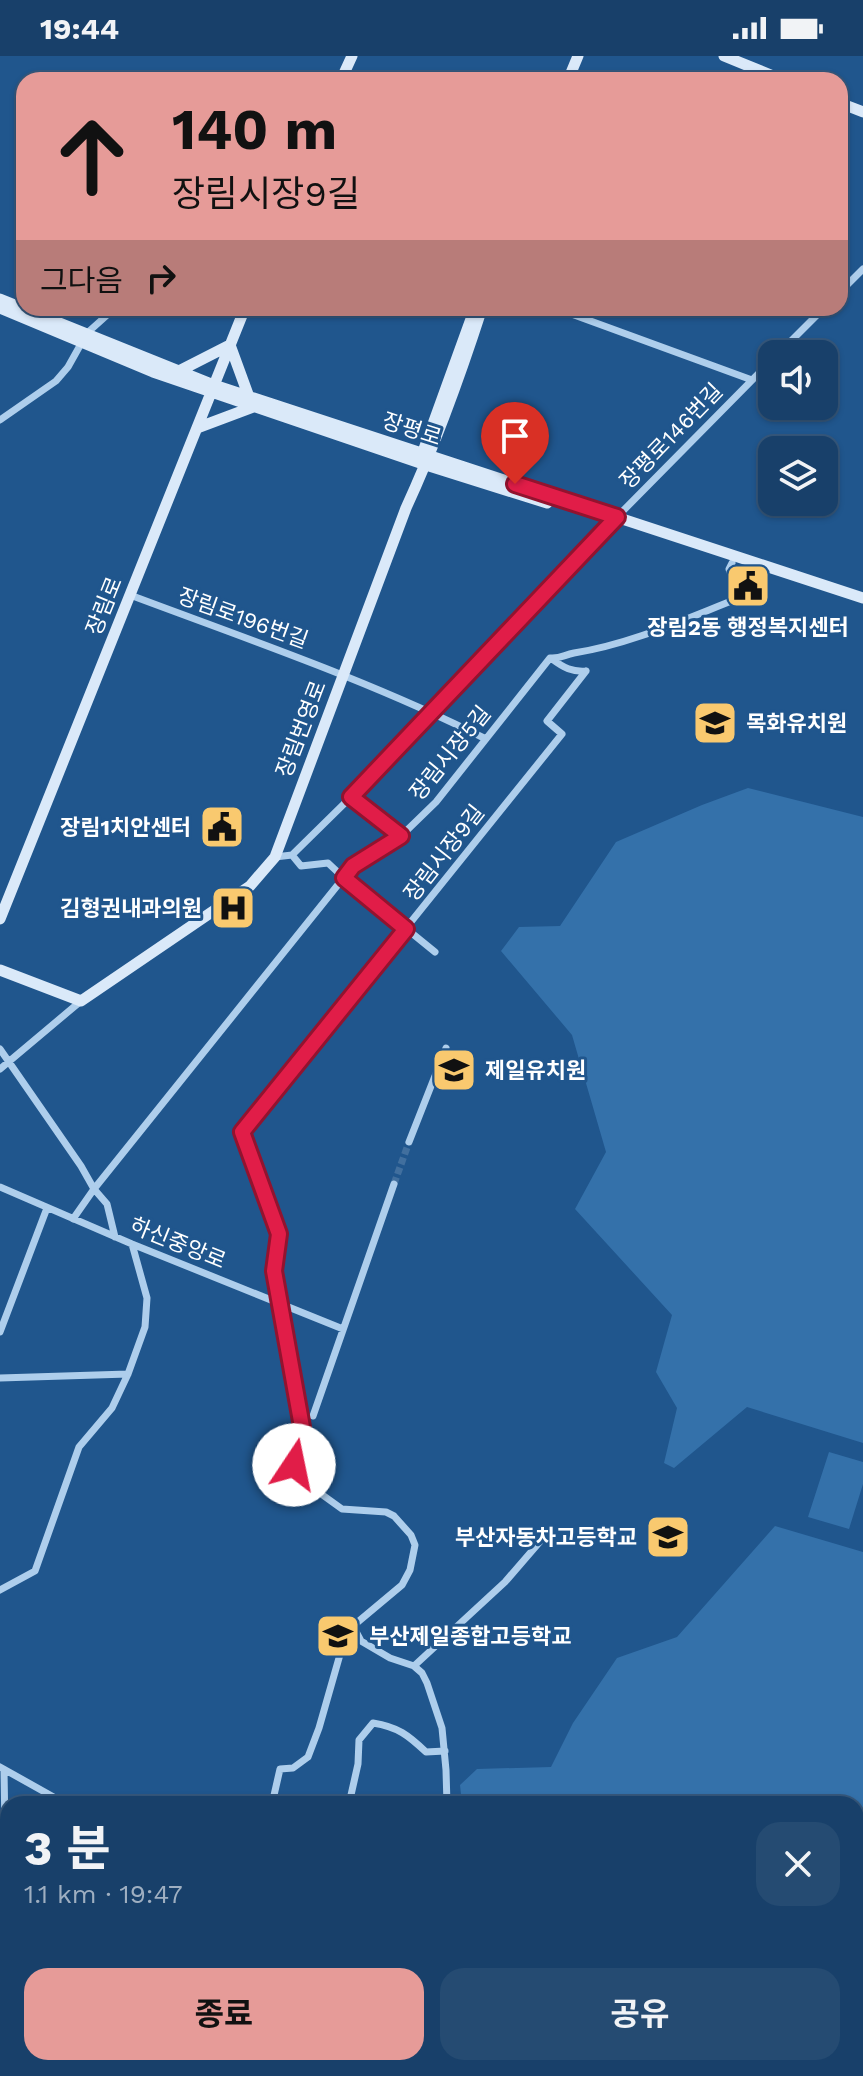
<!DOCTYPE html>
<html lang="ko">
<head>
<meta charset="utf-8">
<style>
  body { margin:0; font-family:"Work Sans","Noto Sans KR",sans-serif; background:#254b72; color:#f1f3f6; height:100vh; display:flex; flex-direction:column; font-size:30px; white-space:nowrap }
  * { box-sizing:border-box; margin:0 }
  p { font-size:26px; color:#9fafc1 }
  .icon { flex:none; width:44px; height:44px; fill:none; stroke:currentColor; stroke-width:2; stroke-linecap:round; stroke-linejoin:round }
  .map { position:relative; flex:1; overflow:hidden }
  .panel { position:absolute; left:0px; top:1740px; width:864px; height:280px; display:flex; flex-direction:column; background:#18406a; border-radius:24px 24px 0 0; box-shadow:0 2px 6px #0004,0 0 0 2px #36597e }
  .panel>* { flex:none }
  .banner { position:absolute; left:16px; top:16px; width:832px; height:244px; border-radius:24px; box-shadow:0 2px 6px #0004,0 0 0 2px #36597e; background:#e69b98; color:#111; overflow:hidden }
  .fabs { position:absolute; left:758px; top:284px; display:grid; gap:16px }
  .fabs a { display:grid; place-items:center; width:80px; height:80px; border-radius:16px; background:#18406a; box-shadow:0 2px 6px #0004,0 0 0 2px #36597e; font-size:40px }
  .pin { position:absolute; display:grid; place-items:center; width:68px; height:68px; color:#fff; margin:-82px -34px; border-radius:50% 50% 50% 0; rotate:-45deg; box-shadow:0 0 8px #0007 }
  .pin .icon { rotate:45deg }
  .me { position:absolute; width:88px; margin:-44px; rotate:11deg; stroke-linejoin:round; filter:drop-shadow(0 0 6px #0008) }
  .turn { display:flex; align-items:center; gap:28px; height:168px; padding:0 24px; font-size:36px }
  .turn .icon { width:104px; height:104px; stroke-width:2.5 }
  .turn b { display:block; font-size:56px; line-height:68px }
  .then { display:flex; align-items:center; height:76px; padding:0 24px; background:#0003; gap:16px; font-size:30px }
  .round { display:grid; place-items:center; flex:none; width:84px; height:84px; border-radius:24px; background:#254b72 }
  .headline { display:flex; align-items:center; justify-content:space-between; height:136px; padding:0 24px }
  h1 { font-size:48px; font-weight:700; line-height:60px }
  .action { display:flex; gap:16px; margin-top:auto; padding:16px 24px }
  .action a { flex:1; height:92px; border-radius:24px; background:#e69b98; color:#111; font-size:32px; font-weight:700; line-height:92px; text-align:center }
  .action a+a { background:#254b72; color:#f1f3f6 }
  .status { display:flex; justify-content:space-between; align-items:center; height:56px; padding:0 40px; background:#18406a; direction:ltr }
  .status svg { height:22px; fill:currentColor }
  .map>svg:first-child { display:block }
  .green { fill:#3471aa }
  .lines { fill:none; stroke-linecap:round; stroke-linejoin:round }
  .street-tunnel { stroke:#416f9e; stroke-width:7; stroke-dasharray:7 3.5; stroke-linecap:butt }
  .street { stroke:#aeceec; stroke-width:7 }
  .secondary { stroke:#dae9f9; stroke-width:11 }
  .route-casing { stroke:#92132f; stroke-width:20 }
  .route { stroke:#e11d48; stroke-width:14 }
  .labels { text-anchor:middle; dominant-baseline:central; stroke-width:6; stroke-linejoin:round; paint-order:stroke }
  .street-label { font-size:22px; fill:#fff; stroke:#20568d }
  .poi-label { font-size:22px; font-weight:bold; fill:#fff; stroke:#20568d; text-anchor:start }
</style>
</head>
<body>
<div class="status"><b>19:44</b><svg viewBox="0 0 49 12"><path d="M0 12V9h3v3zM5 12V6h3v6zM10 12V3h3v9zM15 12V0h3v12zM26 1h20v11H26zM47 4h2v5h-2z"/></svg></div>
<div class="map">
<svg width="863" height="2020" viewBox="0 0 863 2020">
  <rect width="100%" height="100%" fill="#20568d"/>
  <path class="green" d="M748,732L863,761V1387L747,1351L674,1412L664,1407L677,1352L656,1316L672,1259L575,1153L606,1096L572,979L501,895L519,871L560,870L616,786L702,749Z
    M829,1396L863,1406V1428L849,1473L808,1461Z
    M775,1470L863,1496V1762L856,1761V1748H462L460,1729L477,1713L551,1711L573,1667L617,1602L677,1581Z
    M490,2012H731L721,2020H490Z"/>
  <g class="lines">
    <path class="street-tunnel" d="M394,1128L409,1086"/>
    <path class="street" d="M550,24L563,22
      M840,236L863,213
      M555,252L752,324
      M86,278L115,252
      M778,298L824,252
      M0,364L56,325L68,311L82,286
      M130,539C250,584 371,625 486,683
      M552,603C564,612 572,616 586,615
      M351,741L401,780
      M292,799L301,810L328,807L344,822L435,896
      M275,801L292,799L351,741L433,657L611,467L772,304
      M0,993L81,1110L94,1133L107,1148L115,1181
      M0,1013L81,945
      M409,1086L446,992
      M0,1131L132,1188L343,1273
      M73,1163L94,1133L353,810L401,780L436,746L550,602C560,603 564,599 574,597C631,588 685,563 739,542L729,513L732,507
      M0,1276L47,1152
      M0,1322L128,1318
      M313,1360L394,1128
      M0,1534L35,1515L79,1391L112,1352L128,1318L145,1271L147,1242L132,1188
      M414,1610L505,1526L550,1474
      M0,1711L66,1748
      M4,1714L5,1774L8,1779
      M272,1748L280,1713L293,1712L308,1701L319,1672L345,1581L353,1570
      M344,1748L351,1739L358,1708L359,1684L373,1667C398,1671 408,1679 426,1696L445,1695
      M447,1748L446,1714L442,1672L427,1627L422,1617L414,1610L390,1602L361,1585L353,1570L402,1529L410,1514L415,1489L411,1479L394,1460L386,1456L342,1453L299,1422L294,1409L302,1371L274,1215L279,1178L242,1076L562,678L547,665L586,615
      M856,1795L863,1802
      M0,1942L8,1943
      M856,1988L863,1984
      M443,2012L456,2020
      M828,2012L830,2020
      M250,2020L252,2012
      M390,2020L394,2012"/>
    <path class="secondary" d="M724,0L783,24
      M341,24L352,0
      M568,24L578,0
      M840,47L863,56
      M0,243L214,329L863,542
      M0,252L153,316L426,409L547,447
      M179,315L230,289L249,341
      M197,372L253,351
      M421,401L472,260
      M0,863L245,252
      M0,914L81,945L250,830L275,801L406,452C436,387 460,320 482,252
      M102,2020L103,2012"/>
  </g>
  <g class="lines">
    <g class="route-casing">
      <path id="route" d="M294,1409L302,1371L274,1215L279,1178L242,1076L406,873L344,822L353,810L401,780L351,741L617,461L515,428"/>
    </g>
    <use href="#route" class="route"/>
  </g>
  <defs>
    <g id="civic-square" transform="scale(2.3)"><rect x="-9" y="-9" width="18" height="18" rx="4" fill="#f9c96f" stroke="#20568d"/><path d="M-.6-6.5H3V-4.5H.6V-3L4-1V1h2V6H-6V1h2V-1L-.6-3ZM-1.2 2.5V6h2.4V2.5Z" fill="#111"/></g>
    <g id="school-square" transform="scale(2.3)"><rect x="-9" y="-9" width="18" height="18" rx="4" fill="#f9c96f" stroke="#20568d"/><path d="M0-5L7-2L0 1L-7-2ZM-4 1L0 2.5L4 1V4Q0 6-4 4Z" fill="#111"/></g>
    <g id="hospital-square" transform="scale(2.3)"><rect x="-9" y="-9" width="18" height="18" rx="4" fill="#f9c96f" stroke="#20568d"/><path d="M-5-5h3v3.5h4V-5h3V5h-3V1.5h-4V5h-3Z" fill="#111"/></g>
  </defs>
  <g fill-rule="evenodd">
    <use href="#civic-square" x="748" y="530"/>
    <use href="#school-square" x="715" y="667"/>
    <use href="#civic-square" x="222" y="771"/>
    <use href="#hospital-square" x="233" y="852"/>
    <use href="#school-square" x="454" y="1014"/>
    <use href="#school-square" x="668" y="1481"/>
    <use href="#school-square" x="338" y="1580"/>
  </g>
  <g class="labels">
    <g class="street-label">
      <text transform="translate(412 373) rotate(18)">장평로</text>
      <text transform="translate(671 380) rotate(-46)">장평로146번길</text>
      <text transform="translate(104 550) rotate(-68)">장림로</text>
      <text transform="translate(243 562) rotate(20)">장림로196번길</text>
      <text transform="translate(301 673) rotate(-69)">장림번영로</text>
      <text transform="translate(450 697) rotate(-51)">장림시장5길</text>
      <text transform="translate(444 797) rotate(-52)">장림시장9길</text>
      <text transform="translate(178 1187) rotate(22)">하신중앙로</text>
    </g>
    <g class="poi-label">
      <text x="748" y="571" text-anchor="middle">장림2동 행정복지센터</text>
      <text x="746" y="667">목화유치원</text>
      <text x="191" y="771" text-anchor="end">장림1치안센터</text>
      <text x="202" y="852" text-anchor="end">김형권내과의원</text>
      <text x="485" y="1014">제일유치원</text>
      <text x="637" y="1481" text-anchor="end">부산자동차고등학교</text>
      <text x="369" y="1580">부산제일종합고등학교</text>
    </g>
  </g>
</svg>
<div class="fabs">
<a><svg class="icon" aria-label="sound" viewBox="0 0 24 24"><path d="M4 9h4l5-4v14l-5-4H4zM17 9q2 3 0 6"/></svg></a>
<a><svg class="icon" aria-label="layers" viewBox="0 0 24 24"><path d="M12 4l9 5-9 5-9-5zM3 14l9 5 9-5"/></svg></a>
</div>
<div class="pin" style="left:515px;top:428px;background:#d93025"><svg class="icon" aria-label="arrive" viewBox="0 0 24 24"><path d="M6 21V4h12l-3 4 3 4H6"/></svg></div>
<svg class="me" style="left:294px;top:1409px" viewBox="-20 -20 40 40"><circle r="19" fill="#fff"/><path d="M0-13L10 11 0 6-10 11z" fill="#e11d48"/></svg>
<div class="banner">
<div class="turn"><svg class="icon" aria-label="ahead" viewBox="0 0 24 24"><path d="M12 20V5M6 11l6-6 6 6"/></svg><div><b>140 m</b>장림시장9길</div></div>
<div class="then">그다음<svg class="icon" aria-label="right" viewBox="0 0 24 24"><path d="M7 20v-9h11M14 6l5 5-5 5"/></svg></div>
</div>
<section class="panel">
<div class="headline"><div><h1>3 분</h1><p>1.1 km · 19:47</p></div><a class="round"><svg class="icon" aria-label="close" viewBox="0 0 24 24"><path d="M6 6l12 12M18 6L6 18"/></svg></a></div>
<div class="action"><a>종료</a><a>공유</a></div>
</section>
</div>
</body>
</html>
